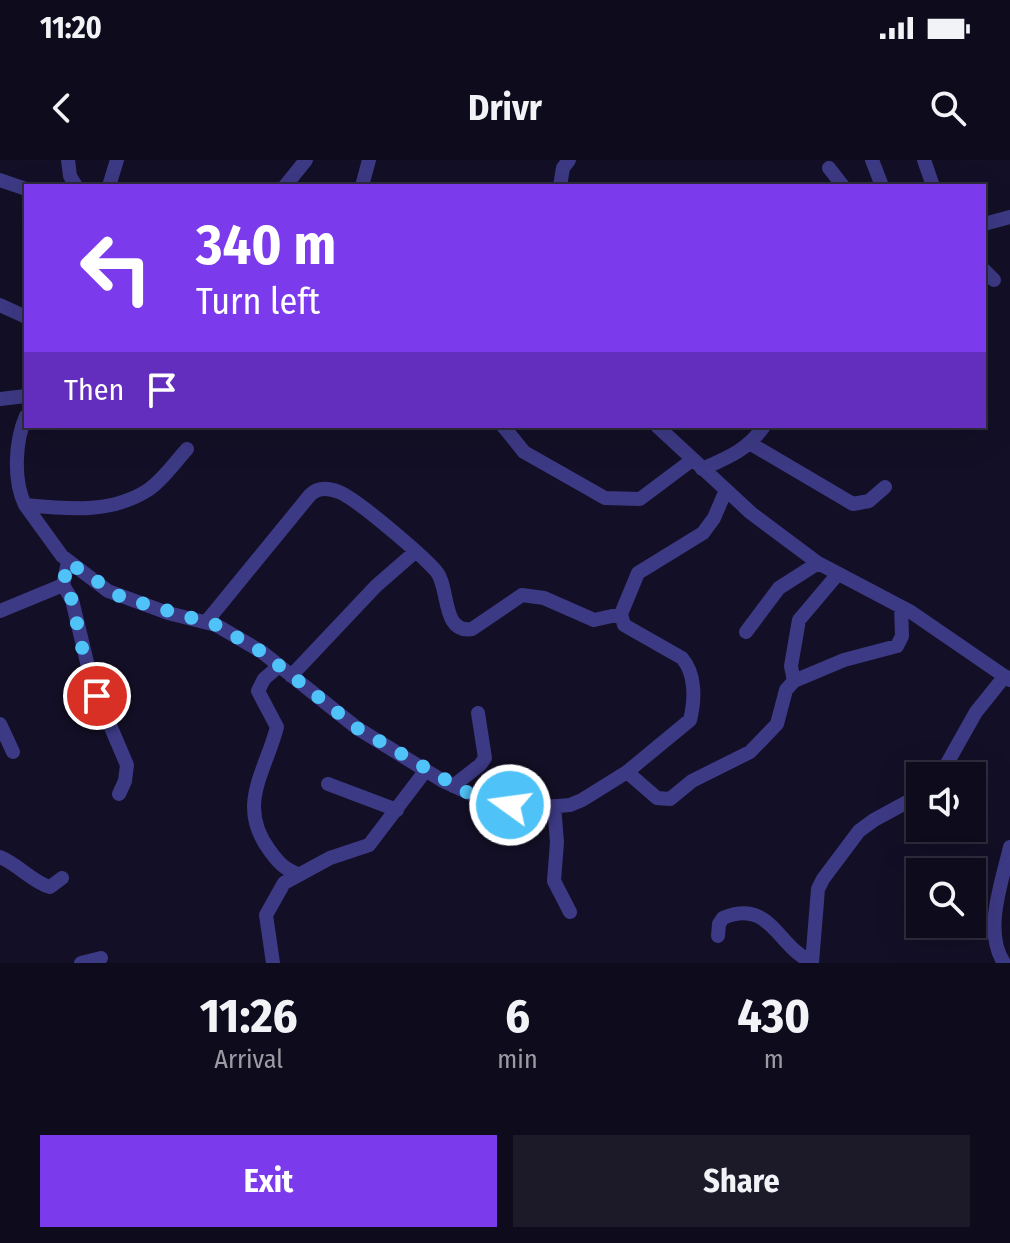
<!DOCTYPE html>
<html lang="en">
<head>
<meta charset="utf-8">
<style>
  body { margin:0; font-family:"Fira Sans Condensed",sans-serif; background:#1c1929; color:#f1f3f6; height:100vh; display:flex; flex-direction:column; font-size:30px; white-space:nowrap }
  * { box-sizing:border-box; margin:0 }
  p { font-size:26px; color:#9b9ba3 }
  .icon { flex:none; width:44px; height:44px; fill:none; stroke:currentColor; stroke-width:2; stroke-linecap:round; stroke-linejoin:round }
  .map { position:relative; height:803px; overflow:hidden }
  .side { display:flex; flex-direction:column; background:#0e0b1c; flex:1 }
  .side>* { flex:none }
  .hud { position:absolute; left:24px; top:24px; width:962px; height:244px; border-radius:0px; box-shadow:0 8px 32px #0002,0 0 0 2px #2e2b3b; background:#7c3aed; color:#fff; overflow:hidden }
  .controls { position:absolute; left:906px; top:602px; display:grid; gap:16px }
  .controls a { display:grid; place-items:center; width:80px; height:80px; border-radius:0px; background:#0e0b1c; box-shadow:0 8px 32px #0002,0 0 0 2px #2e2b3b; font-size:40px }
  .pin { position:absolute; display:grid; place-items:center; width:68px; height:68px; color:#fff; margin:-34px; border:4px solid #fff; border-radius:50%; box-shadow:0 2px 8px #0007 }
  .me { position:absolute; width:88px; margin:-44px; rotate:284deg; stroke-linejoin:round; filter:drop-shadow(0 0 6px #0008) }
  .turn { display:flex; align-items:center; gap:28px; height:168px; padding:0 40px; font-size:36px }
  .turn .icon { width:104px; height:104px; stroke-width:2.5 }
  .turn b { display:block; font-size:56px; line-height:68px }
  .then { display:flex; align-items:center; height:76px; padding:0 40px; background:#0003; gap:16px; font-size:30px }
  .eta { display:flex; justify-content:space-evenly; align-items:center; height:136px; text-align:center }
  .eta b { font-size:48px; font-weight:700; line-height:56px }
  .button { display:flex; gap:16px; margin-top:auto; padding:16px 40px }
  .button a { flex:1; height:92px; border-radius:0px; background:#7c3aed; color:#fff; font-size:32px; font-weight:700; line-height:92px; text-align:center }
  .button a+a { background:#1c1929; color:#f1f3f6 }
  .status { display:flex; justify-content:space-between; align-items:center; height:56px; padding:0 40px; background:#0e0b1c; direction:ltr }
  .status svg { height:22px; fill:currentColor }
  header { display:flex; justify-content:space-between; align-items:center; height:104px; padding:0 40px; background:#0e0b1c; font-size:36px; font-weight:700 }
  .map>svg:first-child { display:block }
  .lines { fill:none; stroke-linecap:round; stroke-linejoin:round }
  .minor { stroke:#3d3a85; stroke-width:14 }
  .route { stroke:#4fc3f7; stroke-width:14; stroke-dasharray:0 25.2 }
</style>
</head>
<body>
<div class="status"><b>11:20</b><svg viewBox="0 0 49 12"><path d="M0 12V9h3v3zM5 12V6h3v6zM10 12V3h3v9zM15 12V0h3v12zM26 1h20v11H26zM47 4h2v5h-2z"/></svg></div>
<header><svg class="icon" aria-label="back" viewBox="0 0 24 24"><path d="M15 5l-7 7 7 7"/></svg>Drivr<svg class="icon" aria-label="search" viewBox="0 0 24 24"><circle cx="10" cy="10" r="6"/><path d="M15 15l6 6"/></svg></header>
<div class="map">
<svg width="1010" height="803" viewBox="0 0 1010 803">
  <rect width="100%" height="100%" fill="#130f26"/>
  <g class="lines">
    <path class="minor" d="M68,0L70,16L76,26
      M872,0L882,26
      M924,0L933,26
      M829,8L843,26
      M0,20L26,29
      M109,26L117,0
      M285,26L306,0
      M362,26L369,0
      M560,26L563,8L569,0
      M984,64L1010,57
      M984,110L994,120
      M0,145L26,157
      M0,239L26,236
      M26,256C15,281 13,320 25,345L62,396L108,431L168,453L216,465L262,492L357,568L443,621L488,642L532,648L570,645L582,640L627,612L690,560C695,540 696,514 682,498L624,465L621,454L638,413L703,373L714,358L726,330
      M503,266L524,292L605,338L640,339L692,300
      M657,266L751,353L818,403L911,452L1010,520
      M751,284L853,344L869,341L885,327
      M702,309C727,298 748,290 764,266
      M25,345C66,349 111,354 148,330C163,320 175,302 187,289
      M63,425L72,440L92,523L127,605L125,621L119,634
      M0,451L63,425L68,402
      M207,461L310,335C318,327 329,328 339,332C357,339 422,395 436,411C450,427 441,474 472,469L522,435L544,438L594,460L621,454
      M746,472L779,428L818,403
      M279,506L264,519L258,531L277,567C265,613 236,646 270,691C278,702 284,709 298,714
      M291,516L376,426L415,392
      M794,521L791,506L799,460L837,415
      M0,564L13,592
      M627,612L657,638L670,639L692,621L750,592L777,564L786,530L794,521L844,500L897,486L902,476L901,447
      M940,616L976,552L1005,516
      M328,624L397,650
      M453,626L480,605L485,598L478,553
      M554,646L557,682L554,721L570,752
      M0,697C18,704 32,722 50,727L62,718
      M718,776L719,764L723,758C771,738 777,787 812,802
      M81,803L101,798
      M273,803L266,755L284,723L330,698L369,685L426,610
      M812,803L818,729L823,719L859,671L874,660L920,635
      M1004,803C983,771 1002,722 1010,687"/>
  </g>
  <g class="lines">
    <path class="route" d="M97,536L83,492L72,440L63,425L68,402L121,437L216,465L262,492L357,568L477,638L510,645"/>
  </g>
</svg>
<div class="controls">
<a><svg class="icon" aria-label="sound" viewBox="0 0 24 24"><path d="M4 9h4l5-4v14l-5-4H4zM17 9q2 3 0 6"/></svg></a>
<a><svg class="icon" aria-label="search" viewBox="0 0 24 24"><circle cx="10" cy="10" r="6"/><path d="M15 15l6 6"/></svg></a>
</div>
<div class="pin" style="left:97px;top:536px;background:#d93025"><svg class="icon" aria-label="arrive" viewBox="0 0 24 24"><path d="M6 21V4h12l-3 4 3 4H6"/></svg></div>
<svg class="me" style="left:510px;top:645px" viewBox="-20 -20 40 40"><circle r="17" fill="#4fc3f7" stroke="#fff" stroke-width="3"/><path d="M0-11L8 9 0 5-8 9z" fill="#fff"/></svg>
<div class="hud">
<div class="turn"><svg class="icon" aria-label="left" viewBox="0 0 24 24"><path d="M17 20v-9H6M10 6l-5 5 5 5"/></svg><div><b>340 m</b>Turn left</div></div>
<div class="then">Then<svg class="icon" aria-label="arrive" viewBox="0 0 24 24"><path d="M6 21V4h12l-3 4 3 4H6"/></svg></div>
</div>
</div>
<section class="side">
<div class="eta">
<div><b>11:26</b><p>Arrival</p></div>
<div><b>6</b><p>min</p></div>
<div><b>430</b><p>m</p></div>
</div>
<div class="button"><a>Exit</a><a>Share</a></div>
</section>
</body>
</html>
